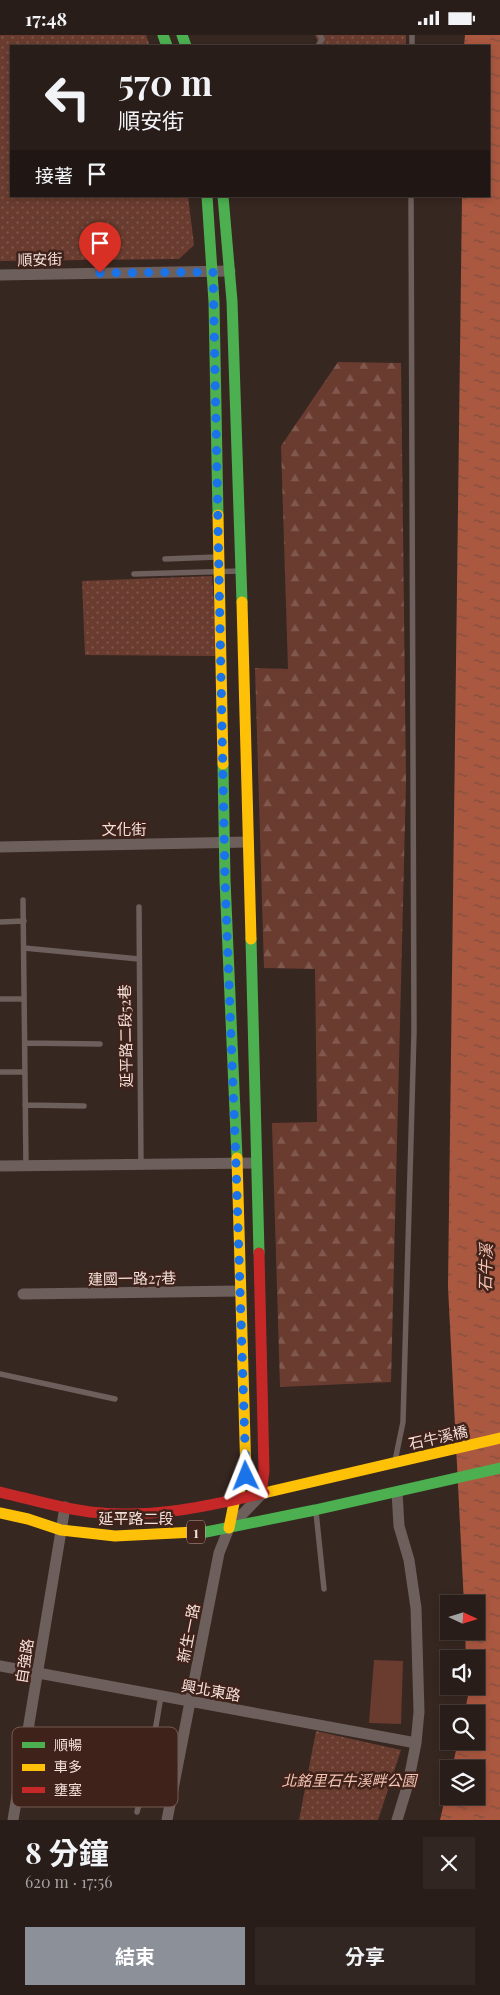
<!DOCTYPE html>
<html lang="zh-TW">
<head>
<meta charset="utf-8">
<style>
  body { margin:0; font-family:"Playfair Display","Noto Sans TC",serif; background:#312622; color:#f1f3f6; height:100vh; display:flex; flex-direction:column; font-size:19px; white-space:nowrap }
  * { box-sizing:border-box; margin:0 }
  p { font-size:16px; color:#a5a2a2 }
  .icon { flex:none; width:28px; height:28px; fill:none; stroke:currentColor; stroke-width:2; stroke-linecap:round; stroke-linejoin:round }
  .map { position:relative; height:1785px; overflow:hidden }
  .side { display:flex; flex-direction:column; background:#291d19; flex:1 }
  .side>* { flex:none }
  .hud { position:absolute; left:10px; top:10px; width:480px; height:152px; border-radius:0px; box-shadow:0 2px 8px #0003,0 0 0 1px #453b38; background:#291d19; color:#f1f3f6; overflow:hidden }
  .needle { width:32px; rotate:94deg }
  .tools { position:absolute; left:440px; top:1560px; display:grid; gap:10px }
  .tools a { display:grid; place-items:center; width:45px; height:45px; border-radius:0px; background:#291d19; box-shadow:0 2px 8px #0003,0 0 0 1px #453b38; font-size:25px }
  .pin { position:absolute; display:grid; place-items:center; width:42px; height:42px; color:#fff; margin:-51px -21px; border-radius:50% 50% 50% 0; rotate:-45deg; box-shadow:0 0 5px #0007 }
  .pin .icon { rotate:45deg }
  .me { position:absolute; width:55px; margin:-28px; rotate:358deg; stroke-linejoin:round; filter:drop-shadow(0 0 4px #0008) }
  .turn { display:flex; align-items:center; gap:18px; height:105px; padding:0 25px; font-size:22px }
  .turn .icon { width:65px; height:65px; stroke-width:2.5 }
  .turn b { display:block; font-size:35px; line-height:42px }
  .then { display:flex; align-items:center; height:48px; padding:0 25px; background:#0003; gap:10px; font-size:19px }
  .round { display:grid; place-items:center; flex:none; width:52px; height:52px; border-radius:0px; background:#312622 }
  .summary { display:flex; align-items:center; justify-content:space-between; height:85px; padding:0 25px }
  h1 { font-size:30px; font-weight:700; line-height:38px }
  .primary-button { display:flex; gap:10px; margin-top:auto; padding:10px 25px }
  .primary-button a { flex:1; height:58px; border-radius:0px; background:#8c9099; color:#fff; font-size:20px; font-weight:700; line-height:58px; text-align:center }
  .primary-button a+a { background:#312622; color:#f1f3f6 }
  .status { display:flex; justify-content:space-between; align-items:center; height:35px; padding:0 25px; background:#291d19; direction:ltr }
  .status svg { height:14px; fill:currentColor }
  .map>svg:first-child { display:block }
  .green { fill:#6a3c2f }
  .forest { fill:url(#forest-firs) }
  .park { fill:url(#park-dots) }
  .water { fill:url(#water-ripples) }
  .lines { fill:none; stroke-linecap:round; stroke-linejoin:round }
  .lane { stroke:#6d5f5c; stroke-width:5.5 }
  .street { stroke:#6d5f5c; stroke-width:11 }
  .fast { stroke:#4caf50; stroke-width:11 }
  .slow { stroke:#ffc107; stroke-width:11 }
  .jam { stroke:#c62828; stroke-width:11 }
  .route { stroke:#1a73e8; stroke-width:9; stroke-dasharray:0 16.2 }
  .labels { text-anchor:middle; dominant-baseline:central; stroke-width:5; stroke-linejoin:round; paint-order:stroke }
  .shield { fill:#3f2219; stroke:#bea7a0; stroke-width:1 }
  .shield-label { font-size:14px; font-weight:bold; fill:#f4e0da }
  .street-label { font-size:15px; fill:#f4e0da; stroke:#3f2219 }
  .park-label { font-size:15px; font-style:italic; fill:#f5c3b4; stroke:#3f2219 }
  .water-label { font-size:16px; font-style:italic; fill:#f6c4b5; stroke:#3f2219 }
  .key { fill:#3f2219; stroke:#755b53; stroke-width:1 }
  .key-label { font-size:14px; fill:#f4e0da }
</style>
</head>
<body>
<div class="status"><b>17:48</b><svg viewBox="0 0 49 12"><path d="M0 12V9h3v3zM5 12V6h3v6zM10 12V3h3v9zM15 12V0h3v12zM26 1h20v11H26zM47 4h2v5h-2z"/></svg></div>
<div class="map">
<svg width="500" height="1785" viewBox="0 0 500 1785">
  <defs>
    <pattern id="forest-firs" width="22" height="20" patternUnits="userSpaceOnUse" patternTransform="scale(1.25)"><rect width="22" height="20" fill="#6a3c2f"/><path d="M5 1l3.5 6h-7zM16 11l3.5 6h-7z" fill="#80584d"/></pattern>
    <pattern id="park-dots" width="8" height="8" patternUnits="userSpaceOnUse" patternTransform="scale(1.25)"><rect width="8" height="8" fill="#6a3c2f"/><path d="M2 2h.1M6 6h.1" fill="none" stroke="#80584d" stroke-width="1.8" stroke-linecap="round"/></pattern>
    <pattern id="water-ripples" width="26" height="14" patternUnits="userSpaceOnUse" patternTransform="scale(1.25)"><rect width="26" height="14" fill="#ab5840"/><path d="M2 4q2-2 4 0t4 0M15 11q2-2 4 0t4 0" fill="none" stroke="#7f4f40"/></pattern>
  </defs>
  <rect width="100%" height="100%" fill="#372721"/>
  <path class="green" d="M374,1625L403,1626L401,1689L369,1688Z"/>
  <path class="forest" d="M338,327L401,328L406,747L391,1347L280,1352L272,1088L317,1087L315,934L264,933L255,633L288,634L281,411Z"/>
  <path class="park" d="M0,0H146L150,11H11V161H188L194,210L179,224L0,226Z
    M315,0H406V11H320Z
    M212,541L218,621L85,620L82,546Z
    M316,1696L401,1715L378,1785H299Z"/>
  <path class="water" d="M465,0H500V1785H440L449,1746V1761H476V1734H452L458,1706H476V1679H464L468,1661V1651H476V1624H466L465,1596H476V1569H464L448,1252L462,161H489V11H464Z"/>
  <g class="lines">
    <path class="lane" d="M318,11L322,4L320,0
      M412,11V0
      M165,524L217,522
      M134,539L240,536
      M23,865L26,1131
      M139,872L141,1130
      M0,887L24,886
      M24,913L139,924
      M0,964H24
      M25,1008L100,1009
      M0,1037H25
      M25,1070L84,1071
      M0,1339L115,1364
      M395,1426L403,1387L414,997L411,161
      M316,1477L324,1554
      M161,1661L152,1714L180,1719
      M81,1742L143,1754L152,1714
      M137,1777L143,1754"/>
    <path class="street" d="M0,240L230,236
      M0,812L248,807
      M0,1131L256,1128
      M23,1259L240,1256
      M397,1457L399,1491L409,1525L416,1573L419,1677L416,1708L408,1749L397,1785
      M0,1631L416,1708
      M13,1785L65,1472
      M167,1785L219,1518L229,1493L260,1461"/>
    <path class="fast" d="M163,0L167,11
      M182,0L186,11
      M207,161L214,267L218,480
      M223,161L232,266L242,567
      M223,729L225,845L237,1123
      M251,904L259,1218
      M195,1497H206L315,1475L500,1433"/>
    <path class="slow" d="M218,480L223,729
      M242,567L251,904
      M264,1458L500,1403
      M0,1478L28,1484L61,1495L115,1501L195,1497
      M229,1493L234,1468L246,1441L237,1123"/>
    <path class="jam" d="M259,1218L264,1436L261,1459
      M0,1457C30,1464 59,1473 90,1477C150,1484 206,1472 264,1458"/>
  </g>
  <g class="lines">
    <path class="route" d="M100,238L213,237L225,845L236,1128L246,1441"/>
  </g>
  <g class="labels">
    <rect class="shield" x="187" y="1485.5" width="18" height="23" rx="4"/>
    <g class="shield-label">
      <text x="196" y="1497">1</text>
    </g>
    <g class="street-label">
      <text transform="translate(40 224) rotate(-1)">順安街</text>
      <text x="124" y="794">文化街</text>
      <text transform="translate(125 1001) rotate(-91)">延平路二段52巷</text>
      <text transform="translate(132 1243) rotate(-1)">建國一路27巷</text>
      <text transform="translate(438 1402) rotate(-13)">石牛溪橋</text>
      <text x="136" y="1483">延平路二段</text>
      <text transform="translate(188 1598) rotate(-79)">新生一路</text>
      <text transform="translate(24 1626) rotate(-81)">自強路</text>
      <text transform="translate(211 1655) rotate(10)">興北東路</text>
    </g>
    <g class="park-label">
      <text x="349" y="1745">北銘里石牛溪畔公園</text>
    </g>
    <g class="water-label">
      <text transform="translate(485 1233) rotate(-89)">石牛溪</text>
    </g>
  </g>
  <rect x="12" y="1692" width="166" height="80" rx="8" class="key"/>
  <rect x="22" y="1707" width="23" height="6" fill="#4caf50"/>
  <rect x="22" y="1729" width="23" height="7" fill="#ffc107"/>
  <rect x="22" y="1752" width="23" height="6" fill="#c62828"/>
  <g class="key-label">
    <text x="54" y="1715">順暢</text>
    <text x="54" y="1737">車多</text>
    <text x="54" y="1760">壅塞</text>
  </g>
</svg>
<div class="tools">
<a><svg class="needle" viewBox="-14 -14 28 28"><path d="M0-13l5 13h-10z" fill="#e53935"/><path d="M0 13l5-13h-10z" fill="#a5a2a2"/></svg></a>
<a><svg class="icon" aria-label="sound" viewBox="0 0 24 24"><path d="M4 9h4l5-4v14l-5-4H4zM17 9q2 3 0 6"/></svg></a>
<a><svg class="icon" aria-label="search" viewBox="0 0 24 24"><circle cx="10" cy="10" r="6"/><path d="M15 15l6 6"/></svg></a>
<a><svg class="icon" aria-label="layers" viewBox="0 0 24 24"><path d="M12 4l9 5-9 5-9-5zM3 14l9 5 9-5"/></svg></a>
</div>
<div class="pin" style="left:100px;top:238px;background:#d93025"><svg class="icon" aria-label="arrive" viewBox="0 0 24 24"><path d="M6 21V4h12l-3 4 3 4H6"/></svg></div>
<svg class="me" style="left:246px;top:1441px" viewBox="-20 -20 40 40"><path d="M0-17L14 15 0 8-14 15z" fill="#1a73e8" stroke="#fff" stroke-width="4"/></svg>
<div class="hud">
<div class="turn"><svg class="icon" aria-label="left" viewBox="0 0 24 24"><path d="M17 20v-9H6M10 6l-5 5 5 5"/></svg><div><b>570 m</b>順安街</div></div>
<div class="then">接著<svg class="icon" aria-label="arrive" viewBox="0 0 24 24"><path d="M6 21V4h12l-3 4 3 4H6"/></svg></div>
</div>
</div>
<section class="side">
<div class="summary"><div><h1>8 分鐘</h1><p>620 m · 17:56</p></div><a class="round"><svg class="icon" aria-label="close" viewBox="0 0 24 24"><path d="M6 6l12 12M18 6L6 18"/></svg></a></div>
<div class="primary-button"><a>結束</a><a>分享</a></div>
</section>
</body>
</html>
